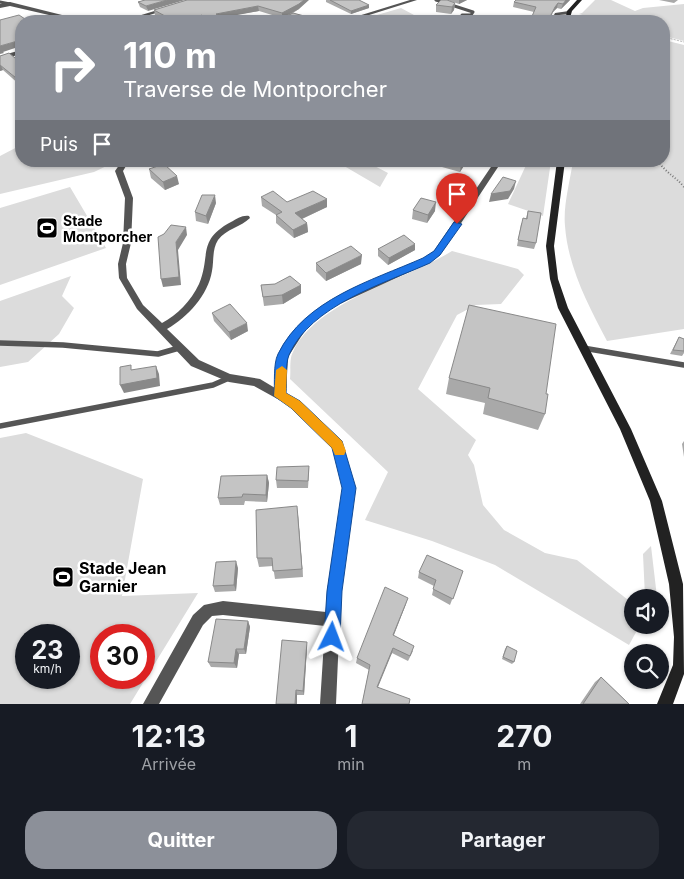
<!DOCTYPE html>
<html lang="fr">
<head>
<meta charset="utf-8">
<style>
  body { margin:0; font-family:Inter,sans-serif; background:#242831; color:#f1f3f6; height:100vh; display:flex; flex-direction:column; font-size:19px; white-space:nowrap }
  * { box-sizing:border-box; margin:0 }
  p { font-size:16px; color:#9ea1a6 }
  .icon { flex:none; width:28px; height:28px; fill:none; stroke:currentColor; stroke-width:2; stroke-linecap:round; stroke-linejoin:round }
  .map { position:relative; height:704px; overflow:hidden }
  .side { display:flex; flex-direction:column; background:#171b24; flex:1 }
  .side>* { flex:none }
  .banner { position:absolute; left:15px; top:15px; width:655px; height:152px; border-radius:20px; box-shadow:0 1px 4px #0004; background:#8c9099; color:#fff; overflow:hidden }
  .controls { position:absolute; left:624px; top:589px; display:grid; gap:10px }
  .controls a { display:grid; place-items:center; width:45px; height:45px; border-radius:50%; background:#171b24; box-shadow:0 1px 4px #0004; font-size:25px }
  .speed { position:absolute; left:15px; top:624px; display:flex; gap:10px; font-size:25px; font-weight:700; text-align:center }
  .speed>* { display:grid; place-content:center; width:65px; height:65px; border-radius:50%; background:#171b24; box-shadow:0 1px 4px #0004; line-height:1 }
  .speed small { font-size:12px; font-weight:400 }
  .speed .limit { border:8px solid #d22; background:#fff; color:#111 }
  .pin { position:absolute; display:grid; place-items:center; width:42px; height:42px; color:#fff; margin:-51px -21px; border-radius:50% 50% 50% 0; rotate:-45deg; box-shadow:0 0 5px #0007 }
  .pin .icon { rotate:45deg }
  .me { position:absolute; width:55px; margin:-28px; rotate:3deg; stroke-linejoin:round; filter:drop-shadow(0 0 4px #0008) }
  .turn { display:flex; align-items:center; gap:18px; height:105px; padding:0 25px; font-size:22px }
  .turn .icon { width:65px; height:65px; stroke-width:2.5 }
  .turn b { display:block; font-size:35px; line-height:42px }
  .then { display:flex; align-items:center; height:48px; padding:0 25px; background:#0003; gap:10px; font-size:19px }
  .eta { display:flex; justify-content:space-evenly; align-items:center; height:85px; text-align:center }
  .eta b { font-size:30px; font-weight:700; line-height:35px }
  .primary-button { display:flex; gap:10px; margin-top:auto; padding:10px 25px }
  .primary-button a { flex:1; height:58px; border-radius:20px; background:#8c9099; color:#fff; font-size:20px; font-weight:700; line-height:58px; text-align:center }
  .primary-button a+a { background:#242831; color:#f1f3f6 }
  .map>svg:first-child { display:block }
  .green { fill:#dcdcdc; fill-rule:evenodd }
  .lines { fill:none; stroke-linecap:round; stroke-linejoin:round }
  .path-far1 { stroke:#777; stroke-width:1; stroke-dasharray:0.5 1; stroke-linecap:butt }
  .path { stroke:#777; stroke-width:2; stroke-dasharray:1 2; stroke-linecap:butt }
  .lane-far1 { stroke:#555; stroke-width:3 }
  .lane { stroke:#555; stroke-width:5.5 }
  .street { fill:#555; fill-rule:evenodd }
  .secondary { fill:#222; fill-rule:evenodd }
  .wall { fill:#a9a9a9 }
  .shaded-wall { fill:#898989 }
  .building { fill:#c4c4c4; stroke:#898989 }
  .route { fill:#1a73e8; stroke:#114b97 }
  .slow { fill:#f59e0b }
  .labels { text-anchor:middle; dominant-baseline:central; stroke-width:5; stroke-linejoin:round; paint-order:stroke }
  .poi-label { font-size:14px; font-weight:bold; fill:#000; stroke:#fff; text-anchor:start }
  .near-poi-label { font-size:16px; font-weight:bold; fill:#000; stroke:#fff; text-anchor:start }
</style>
</head>
<body>
<div class="map">
<svg width="684" height="704" viewBox="0 0 684 704">
  <rect width="100%" height="100%" fill="#fff"/>
  <path class="green" d="M595,0H611L635,11L643,8L684,4V41L664,36V21H603L579,14L582,13Z
    M401,8L414,15C401,21 389,25 377,15Z
    M664,40L684,45V329L607,341C588,305 568,267 565,226C563,206 570,181 573,161H664Z
    M21,145V161H117L94,172L0,194V156Z
    M325,161H365L388,173L380,187L339,163Z
    M528,161H551L543,216L508,204Z
    M70,187L106,248L0,285V208Z
    M452,251L518,269L524,275L501,304L476,305L457,315L418,389L476,440L468,455L474,465L483,505L504,530L545,553L577,560L632,603V625H657V631L640,625L629,645L495,565L432,541L365,520L388,472L290,379C291,371 289,359 293,352C316,301 406,280 452,251Z
    M71,276L62,296L74,308L59,334L28,362L0,367V301Z
    M26,433L143,479L122,596L198,593L130,704H0V438ZM26,635H69V678H26ZM101,635H144V678H101Z
    M651,546L657,597H645L643,554Z"/>
  <g class="lines">
    <path class="path-far1" d="M578,16L599,21
      M664,37L684,42"/>
    <path class="path" d="M658,161C667,174 675,176 684,187"/>
    <path class="lane-far1" d="M436,0L473,12L471,15H462
      M0,2L10,4"/>
    <path class="lane" d="M0,343L63,345L158,354L179,348
      M583,348L684,365
      M0,426L213,385L229,378"/>
    <path class="street" d="M410,0H417L350,21H342Z
      M10,2L82,20L83,21H75L10,6L0,8V4Z
      M164,8L169,9L130,21H122Z
      M569,11L571,14L559,15L556,21H551L555,13Z
      M21,50V54L0,60V56Z
      M122,161H129L123,171L133,198L131,243L126,264L127,278L143,305L162,323C177,315 191,301 199,284C211,256 197,240 231,222C237,219 242,215 249,216L250,218C241,227 226,229 218,240C212,249 214,261 212,271C208,295 188,317 167,329L199,360L230,374L260,379L275,388L278,356L302,322L327,303L423,259L434,251L495,161H502L440,255L429,263L333,307L308,326L288,357L286,393L300,401L342,442L355,488L341,591L336,704H320L325,626L223,615L212,616L203,625L159,704H143L193,615L204,605L223,601L326,612L327,591L343,488L333,447L292,407L254,386L229,382L191,366L137,309L119,278L118,264L123,243L125,198L115,171Z"/>
    <path class="secondary" d="M577,0H582L572,11L569,21H565L567,11Z
      M557,161H565L554,246L558,279L568,308L631,429L662,501L683,584L684,674L673,704H657L673,665L674,637L669,584L650,501L620,429L558,308L550,279L546,246Z"/>
  </g>
  <path class="wall" d="M145,0L148,11L140,7L138,2Z
    M187,0L299,9L293,13L319,20V21H277L282,18L259,11L203,20L200,21H165L155,15L154,10Z
    M326,0H359L369,8L351,14L326,2Z
    M447,0H467L459,4Z
    M516,0H570L561,9L557,8L553,12H534L513,7L514,2Z
    M659,0H678L674,3Z
    M455,3L454,10L451,14L436,12V5Z
    M0,56L21,63V86L3,70L0,71Z
    M442,161H467L460,172L442,167Z
    M149,169L179,184L165,190L151,178Z
    M261,197L287,202L327,207L302,219L307,223L308,232L294,238L276,223V215L262,206Z
    M216,203L208,224L196,221L195,212Z
    M413,210L435,211L427,223L412,219Z
    M528,211L536,243L534,249L517,246L521,224L526,218Z
    M378,249L415,250L388,265L378,256Z
    M316,263L361,264L326,281L316,271Z
    M275,284L301,285V293L283,304L264,306L261,285Z
    M212,313L248,331L231,340L214,321Z
    M679,337L684,339V353L682,356L670,354Z
    M449,378L546,394L545,414L538,430L483,414L485,403L446,394Z
    M684,441V457L682,444Z
    M309,466V473L308,488H277L276,480Z
    M267,475L269,483L267,502L245,501L244,505H220L218,498Z
    M298,515L303,577L275,579L273,566L259,567L257,558Z
    M238,568L236,591L215,592L213,586Z
    M463,571L450,605L432,595L434,586L418,578L419,572Z
    M406,604L393,635L413,651L408,661L392,653L362,704L369,670L356,663L357,658Z
    M248,621L250,627L246,654H239L237,668L211,667L208,662Z
    M507,646L514,662L512,664L502,659L505,649Z
    M307,647L304,695H297L276,704Z
    M601,677L629,704H580L595,682Z"/>
  <path class="shaded-wall" d="M167,0H185L148,11L146,6Z
    M304,0H309L299,9L282,18V13Z
    M459,0H467L459,4Z
    M566,0H570L561,9L563,4Z
    M455,3L454,10L451,14L452,7Z
    M558,3L557,8L553,12L549,20L551,15L555,7Z
    M369,5V8L351,14V11Z
    M258,6L259,11L216,19V14Z
    M202,15L203,20L200,21H187Z
    M21,40V46L3,52L4,53L0,54V46Z
    M0,64L3,70L0,71Z
    M463,161H467L460,172L461,164Z
    M177,176L179,184L165,190L163,182Z
    M516,181L514,189L508,199L489,202L491,194Z
    M215,195L216,203L208,224L206,216Z
    M327,199V207L295,222V213Z
    M436,202L435,211L427,223L428,215Z
    M307,223L308,232L294,238L293,230Z
    M186,227L187,235L178,250L181,285L163,287L161,279L176,242Z
    M415,244V250L388,265L389,258Z
    M362,255L361,264L326,281V273Z
    M301,285V293L283,304L282,295Z
    M247,323L248,331L231,340L229,332Z
    M156,366L159,374L160,386L124,393L120,385Z
    M267,475L269,483L267,502L266,495Z
    M297,506L298,515L303,577L302,569Z
    M236,561L238,568L236,591L234,585Z
    M408,598L406,604L392,640L393,635Z
    M248,621L250,627L246,654L244,649Z
    M307,642V647L304,695L303,691Z
    M393,648L392,653L376,692L377,687Z
    M236,649L239,654L237,668L234,663Z
    M296,690L297,695V704H295Z"/>
  <path class="building" d="M145,0H167L146,6L138,2Z
    M187,0H304L299,4L282,13L258,6L216,14L228,21H203L202,15L187,21H174L154,10Z
    M330,0H359L369,5L351,11Z
    M441,0H447L455,3L452,7L436,5Z
    M516,0H566L563,4L558,3L555,7L551,15L553,18L552,21H530L536,7L514,2Z
    M293,13L319,20L316,21H277Z
    M19,15L28,21H21V40L0,46V20Z
    M86,19L89,21H77Z
    M9,53L21,63V82L0,65V56Z
    M449,161H463L461,164Z
    M164,164L177,176L163,182L149,169Z
    M503,177L516,181L510,191L491,194Z
    M273,191L287,202L313,191L327,199L295,213L307,223L293,230L276,215L282,212L261,197Z
    M202,195H215L206,216L195,212Z
    M421,198L436,202L428,215L413,210Z
    M528,211L541,213L536,243L518,240L523,218L527,219Z
    M171,225L186,227L176,242L179,277L161,279L158,237L164,234Z
    M404,235L415,244L389,258L378,249Z
    M351,246L362,255L326,273L316,263Z
    M290,276L301,285L282,295L263,297L261,285L275,284Z
    M230,304L247,323L229,332L212,313Z
    M469,305L556,324L546,394H548L545,414L488,398L490,388L449,378Z
    M679,337L684,339V351L673,350Z
    M131,365V370L156,366L157,378L120,385V367Z
    M309,466L308,481L276,480L277,467Z
    M267,475L266,495L243,494L242,497L218,498L221,476Z
    M297,506L302,569L273,571L272,558H257L256,510Z
    M427,555L463,571L453,599L433,589L436,580L419,572Z
    M236,561L234,585L213,586L216,562Z
    M385,587L408,598L393,635L414,646L410,656L393,648L377,687L410,699L409,704H362L370,665L357,658Z
    M216,619L248,621L244,649H236L234,663L208,662Z
    M282,640L307,642L303,691L296,690L295,704H276Z
    M507,646L517,651L514,662L503,657Z
    M601,677L629,704H583Z"/>
  <path class="route" d="M454,222L462,224L440,255L430,263C383,284 311,305 289,355C285,365 287,382 286,393L300,401L342,441L356,488L342,591L340,637L338,642L332,645L326,642L324,637L327,591L342,488L332,448L291,408L274,396C275,383 273,364 278,354C305,299 371,281 423,258L434,251Z"/>
  <path class="slow" d="M282,366L287,370L286,393L300,401L342,441L346,451L344,455H335L332,448L291,408L274,396L276,370Z"/>
  <defs>
    <g id="stadium-square" transform="scale(1.125)"><rect x="-9" y="-9" width="18" height="18" rx="4" fill="#000" stroke="#fff"/><path d="M0-5a6.5 5 0 1 0 0 10a6.5 5 0 1 0 0-10ZM-3.5-1.8h7v3.6h-7Z" fill="#fff"/></g>
  </defs>
  <g fill-rule="evenodd">
    <use href="#stadium-square" x="47" y="228"/>
    <use href="#stadium-square" x="63" y="577"/>
  </g>
  <g class="labels">
    <g class="poi-label">
      <text x="63" y="220">Stade<tspan x="63" dy="16">Montporcher</tspan></text>
    </g>
    <g class="near-poi-label">
      <text x="79" y="568">Stade Jean<tspan x="79" dy="18">Garnier</tspan></text>
    </g>
  </g>
</svg>
<div class="controls">
<a><svg class="icon" aria-label="sound" viewBox="0 0 24 24"><path d="M4 9h4l5-4v14l-5-4H4zM17 9q2 3 0 6"/></svg></a>
<a><svg class="icon" aria-label="search" viewBox="0 0 24 24"><circle cx="10" cy="10" r="6"/><path d="M15 15l6 6"/></svg></a>
</div>
<div class="speed"><div>23<small>km/h</small></div><div class="limit">30</div></div>
<div class="pin" style="left:457px;top:224px;background:#d93025"><svg class="icon" aria-label="arrive" viewBox="0 0 24 24"><path d="M6 21V4h12l-3 4 3 4H6"/></svg></div>
<svg class="me" style="left:332px;top:637px" viewBox="-20 -20 40 40"><path d="M0-17L14 15 0 8-14 15z" fill="#1a73e8" stroke="#fff" stroke-width="4"/></svg>
<div class="banner">
<div class="turn"><svg class="icon" aria-label="right" viewBox="0 0 24 24"><path d="M7 20v-9h11M14 6l5 5-5 5"/></svg><div><b>110 m</b>Traverse de Montporcher</div></div>
<div class="then">Puis<svg class="icon" aria-label="arrive" viewBox="0 0 24 24"><path d="M6 21V4h12l-3 4 3 4H6"/></svg></div>
</div>
</div>
<section class="side">
<div class="eta">
<div><b>12:13</b><p>Arrivée</p></div>
<div><b>1</b><p>min</p></div>
<div><b>270</b><p>m</p></div>
</div>
<div class="primary-button"><a>Quitter</a><a>Partager</a></div>
</section>
</body>
</html>
